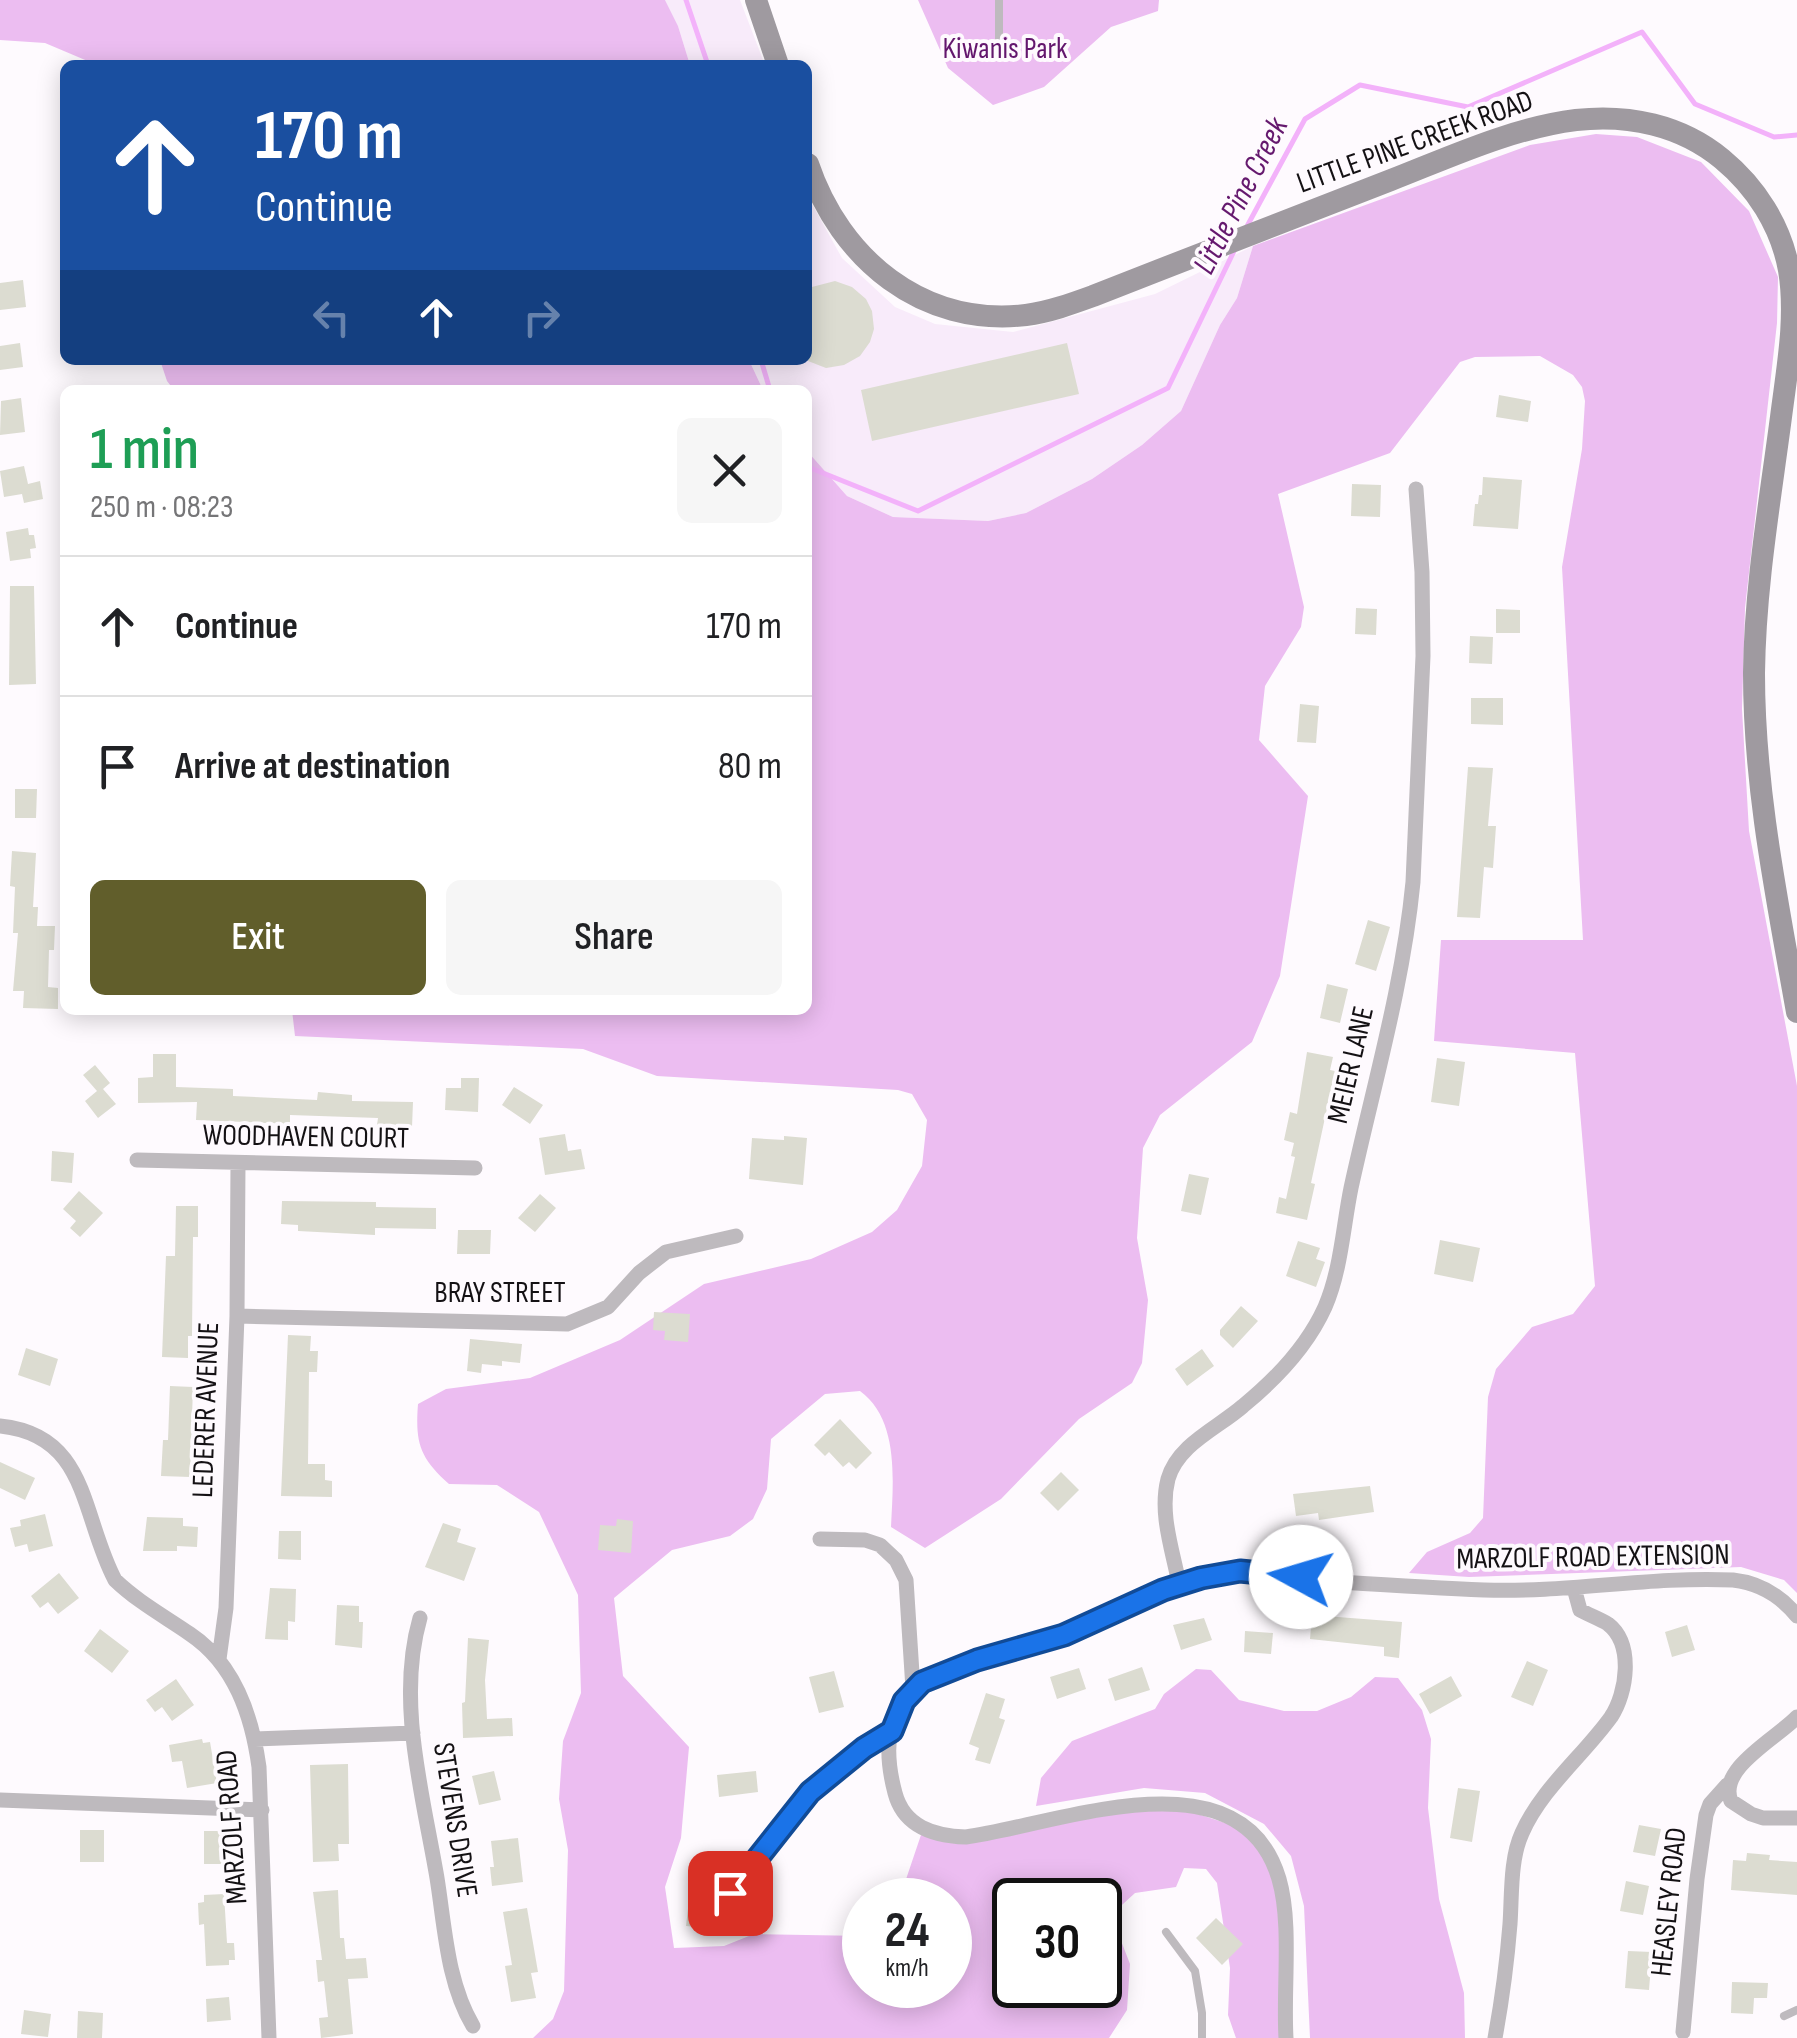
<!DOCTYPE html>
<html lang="en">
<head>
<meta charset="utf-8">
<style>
  body { margin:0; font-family:"Sofia Sans Condensed",sans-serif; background:#f6f6f6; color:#202124; height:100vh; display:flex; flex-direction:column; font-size:38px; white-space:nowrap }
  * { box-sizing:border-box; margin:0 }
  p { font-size:32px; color:#757577 }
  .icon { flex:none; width:55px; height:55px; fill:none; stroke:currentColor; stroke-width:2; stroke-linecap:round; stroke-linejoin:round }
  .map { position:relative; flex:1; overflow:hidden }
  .drawer { position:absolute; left:60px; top:385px; width:752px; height:630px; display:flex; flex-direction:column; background:#fff; border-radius:15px; box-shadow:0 5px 25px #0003 }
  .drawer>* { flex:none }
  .hud { position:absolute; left:60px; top:60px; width:752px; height:305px; border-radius:15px; box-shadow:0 5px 25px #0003; background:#1a4fa0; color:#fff; overflow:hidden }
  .speed { position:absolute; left:842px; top:1878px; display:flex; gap:20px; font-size:50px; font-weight:700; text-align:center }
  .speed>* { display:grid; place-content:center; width:130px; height:130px; border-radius:50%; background:#fff; box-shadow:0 5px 25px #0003; line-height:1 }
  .speed small { font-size:25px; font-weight:400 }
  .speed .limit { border:5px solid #111; border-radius:15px; background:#fff; color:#111 }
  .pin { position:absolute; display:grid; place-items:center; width:85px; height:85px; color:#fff; margin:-42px; border-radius:20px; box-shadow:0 5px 15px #0006 }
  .me { position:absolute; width:110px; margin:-55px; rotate:276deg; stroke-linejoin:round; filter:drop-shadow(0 0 8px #0008) }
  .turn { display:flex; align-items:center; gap:35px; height:210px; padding:0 30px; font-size:45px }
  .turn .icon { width:130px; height:130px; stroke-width:2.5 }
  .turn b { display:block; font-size:70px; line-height:85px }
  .lanes { display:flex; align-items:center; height:95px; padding:0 30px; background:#0003; justify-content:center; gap:50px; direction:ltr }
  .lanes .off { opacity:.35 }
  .round { display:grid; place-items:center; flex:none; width:105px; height:105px; border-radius:15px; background:#f6f6f6 }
  .headline { display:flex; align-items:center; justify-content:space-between; height:170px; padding:0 30px }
  h1 { font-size:60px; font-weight:600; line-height:75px; color:#1e9e55 }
  .primary-button { display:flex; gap:20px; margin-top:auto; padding:20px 30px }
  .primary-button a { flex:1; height:115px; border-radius:15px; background:#615e2b; color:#fff; font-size:40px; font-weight:600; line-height:115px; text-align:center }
  .primary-button a+a { background:#f6f6f6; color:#202124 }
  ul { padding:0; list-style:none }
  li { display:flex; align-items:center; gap:30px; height:140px; padding:0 30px; border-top:2px solid #e0e0e0 }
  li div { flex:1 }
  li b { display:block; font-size:38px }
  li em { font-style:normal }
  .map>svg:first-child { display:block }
  .built { fill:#f8ebfa }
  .green { fill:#ecbdf1; fill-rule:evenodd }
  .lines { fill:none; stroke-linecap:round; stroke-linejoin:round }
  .stream { stroke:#f3b2fa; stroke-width:5 }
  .building { fill:#dcdcd1 }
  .lane { stroke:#bebabe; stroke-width:8 }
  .street { stroke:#bebabe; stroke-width:15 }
  .secondary { stroke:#9f9aa0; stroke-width:22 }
  .route-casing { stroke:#114b97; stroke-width:25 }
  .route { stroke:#1a73e8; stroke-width:18 }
  .labels { text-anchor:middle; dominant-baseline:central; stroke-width:8; stroke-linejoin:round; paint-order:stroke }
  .park-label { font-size:30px; fill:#63176d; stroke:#fefafe }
  .street-label { font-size:30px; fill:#141114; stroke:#fefafe }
  .water-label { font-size:32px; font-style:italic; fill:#65196e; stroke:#fefafe }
</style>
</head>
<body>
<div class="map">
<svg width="1797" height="2038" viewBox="0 0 1797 2038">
  <rect width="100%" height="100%" fill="#fefafe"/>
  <path class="built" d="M665,0H740L765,65H690L678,26Z
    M808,197L842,258L895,307L935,324L1013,332L1155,294L1253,246L1237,298L1220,325L1181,411L1142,445L1092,479L1026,513L988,521L893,517L847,496L808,452V390H763L749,360H808Z"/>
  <path class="green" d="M0,0H665L678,26L690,65H97L45,43L0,40Z
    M918,0H1159L1158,11L1111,27L1044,87L993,105L948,68Z
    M1596,134L1637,137L1701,162L1749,211L1778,277L1777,323L1745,608L1742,709L1749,831L1797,1086V1593L1784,1580L1741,1567L1469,1577L1409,1573L1427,1552L1470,1533L1483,1518L1488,1397L1496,1369L1532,1327L1573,1314L1595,1286L1575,1053L1434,1041L1441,940H1583L1562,567L1582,449L1585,401L1582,387L1573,375L1540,356L1475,357L1460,362L1390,453L1278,494L1304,607L1301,627L1265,686L1259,740L1308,796L1280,976L1252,1042L1160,1115L1143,1148L1137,1238L1148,1300L1142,1363L1132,1383L1079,1419L1001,1499L925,1548L891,1527C893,1483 900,1420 860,1391L825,1394L771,1439L767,1489L753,1519L730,1536L672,1550L614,1598L623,1676L689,1747L681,1838L665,1887L674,1948L724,1946L754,1934L865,1936V1985H950V1900H899L923,1829L946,1836L1161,1802L1247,1830L1279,1876L1286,2038H1236L1228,2015L1230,1968L1217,1883L1206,1869L1184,1868L1176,1887L1135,1893L1111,1915L1130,1964L1127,2010L1109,2038H533L553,2019L564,1991L568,1850L559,1799L563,1741L581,1693L578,1595L539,1512L497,1485L449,1484C420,1458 415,1443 418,1404L446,1389L530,1378L620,1340L704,1284L811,1259L872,1232L897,1210L922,1166L927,1120L912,1094L898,1090L657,1076L583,1049L295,1036L292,1010H808V452L847,496L893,517L988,521L1026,513L1092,479L1142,445L1181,411L1220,325L1237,298L1253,246L1530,145ZM1015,1900H1100V1985H1015Z
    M160,360H749L763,390H174L167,381Z
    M1196,1669L1211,1670L1239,1700L1284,1711H1317L1351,1697L1375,1677L1398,1678L1422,1710L1431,1739L1428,1808L1439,1899L1464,1993L1465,2038H1310L1304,1906L1291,1856L1264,1824L1205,1793L1144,1788L1036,1806L1041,1778L1072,1741L1155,1709L1164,1694Z"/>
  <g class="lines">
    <path class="stream" d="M686,0L708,65
      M1245,230L1305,119L1360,85L1468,107L1642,32L1695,104L1774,137L1797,135
      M761,360L770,390
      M808,467L918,511L1168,388L1235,249"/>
  </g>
  <path class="building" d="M23,280L26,307L0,310V283Z
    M835,281L852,287L866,299L872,311L874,329L870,342L860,356L844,365L826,368L808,361V288Z
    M20,343L23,367L0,370V346Z
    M1067,343L1079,394L872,441L861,390Z
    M1499,395L1531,401L1528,422L1496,417Z
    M21,398L25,432L0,435L1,401Z
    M24,466L28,484L40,481L43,499L24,503L22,494L4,497L0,471Z
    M1483,477L1522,480L1518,529L1473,526L1475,504H1478L1479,495H1482Z
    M1352,484L1381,485L1380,517L1351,516Z
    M28,528L29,535H34L36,548L30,549L31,558L10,561L6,532Z
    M10,586H34L36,684L9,685Z
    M1356,608L1377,609L1376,635L1355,634Z
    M1496,609L1520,610V633H1496Z
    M1470,636L1493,637L1492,664L1469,663Z
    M1471,698H1503V725L1471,724Z
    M1300,704L1319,706L1316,743L1297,742Z
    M1468,767L1493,768L1488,826H1496L1493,868L1484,867L1480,918L1457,917Z
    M15,789H37L36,818H15Z
    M12,851L36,853L33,907H38L37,926H55L54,950H49L48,987L58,988V1009L23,1008L24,991H13L18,933H13L15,887L10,886Z
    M1368,920L1390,927L1376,971L1355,964Z
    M1327,984L1348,989L1340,1023L1320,1018Z
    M1307,1052L1333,1057L1330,1070L1335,1071L1311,1183L1315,1184L1307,1220L1276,1213L1279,1197L1286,1199L1295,1157L1291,1156L1294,1143L1284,1140L1290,1112L1297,1114Z
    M153,1054H176V1087L233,1089V1096L317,1100L318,1092L352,1095V1101L413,1102L412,1127L377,1125L378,1118L290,1115V1124L196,1120L197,1102L138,1103V1078L153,1077Z
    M1437,1058L1465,1062L1459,1106L1431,1102Z
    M95,1065L110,1083L103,1089L116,1104L98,1118L85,1101L97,1091L83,1075Z
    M461,1078H479L478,1112L445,1110L446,1088H461Z
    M514,1087L543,1105L530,1124L502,1105Z
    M565,1134L568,1151L581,1149L585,1169L545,1175L539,1138Z
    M784,1136L807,1138L803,1185L749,1179L752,1138L784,1140Z
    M52,1151L74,1153L72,1183L51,1181Z
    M1189,1174L1209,1178L1201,1215L1181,1211Z
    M79,1191L103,1213L80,1237L70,1228L76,1221L63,1209Z
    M540,1194L556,1208L535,1232L518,1218Z
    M282,1201L376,1202V1207L436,1208V1229L375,1228V1235L298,1231V1225L281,1224Z
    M176,1206H198V1237H193L192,1336H188V1358L162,1357L166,1256H175Z
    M458,1230H491L490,1254H457Z
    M1440,1240L1480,1248L1473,1282L1434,1274Z
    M1298,1241L1320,1248L1316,1259L1325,1262L1316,1287L1286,1276Z
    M1241,1306L1258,1321L1233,1348L1220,1335V1330Z
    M654,1312L690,1314L688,1342L664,1340L665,1331L653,1330Z
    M288,1335L311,1336L310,1351H318L317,1372H309L308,1464H325V1480L332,1481V1497L281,1496Z
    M470,1339L522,1344L520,1363L502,1361V1366L482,1364L481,1373L467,1371Z
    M26,1348L58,1359L50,1386L18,1375Z
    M1202,1349L1214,1366L1187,1386L1175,1369Z
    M170,1386L193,1387L190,1477L161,1476L163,1440H168Z
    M840,1419L872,1453L856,1469L849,1462L843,1467L829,1452L825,1456L814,1445Z
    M0,1462L35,1478L25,1500L0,1488Z
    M1061,1472L1079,1490L1058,1511L1040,1493Z
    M1370,1486L1374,1512L1319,1520L1318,1513L1296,1516L1293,1494Z
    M45,1514L53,1546L29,1552L27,1544L15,1547L10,1528L21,1526L20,1520Z
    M147,1517L183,1518V1526L198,1527L197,1547L177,1546V1551H143Z
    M617,1519L633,1521L631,1553L598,1550L600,1525L616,1526Z
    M443,1523L461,1529L457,1542L476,1548L464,1581L425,1567Z
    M279,1531H301V1560L278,1559Z
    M59,1573L79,1598L58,1614L48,1602L40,1608L31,1596Z
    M270,1588L296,1589L295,1622L288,1621V1640L265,1639Z
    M337,1605L359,1606V1622H363L362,1648L335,1645Z
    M1312,1615L1402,1622L1399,1658L1384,1656V1647L1310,1639Z
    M1204,1618L1212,1640L1181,1650L1173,1625Z
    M1687,1625L1695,1650L1672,1657L1665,1632Z
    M100,1629L129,1651L112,1673L84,1651Z
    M1245,1631L1273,1633L1271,1654L1244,1652Z
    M468,1638L489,1640L485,1680L487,1719L512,1718L513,1736L463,1738L462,1703L465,1702Z
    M1527,1661L1548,1670L1533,1706L1511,1697Z
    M1142,1667L1150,1690L1115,1701L1108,1679Z
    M1079,1668L1086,1689L1057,1699L1050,1677Z
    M834,1671L844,1707L819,1713L809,1677Z
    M1451,1676L1462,1696L1430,1714L1419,1694Z
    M176,1679L194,1705L172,1721L162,1707L155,1712L146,1700Z
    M986,1693L1005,1699L999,1718L1005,1720L990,1764L975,1760L979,1748L969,1744Z
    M202,1739L203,1743L210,1742L217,1783L187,1788L182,1761L172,1762L169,1745Z
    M348,1764L349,1844H338L339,1861L313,1862L310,1765Z
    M494,1771L501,1800L479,1805L472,1776Z
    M756,1771L758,1792L719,1797L717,1775Z
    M1458,1788L1480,1791L1472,1842L1450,1838Z
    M1639,1825L1661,1829L1655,1856L1633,1852Z
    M80,1830H104V1862H80Z
    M204,1831H221L222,1864H204Z
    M518,1838L523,1882L492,1886L490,1867H494L491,1841Z
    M1747,1853L1770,1855L1769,1860L1797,1862V1895L1731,1890L1733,1860L1746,1861Z
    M1626,1881L1649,1886L1643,1915L1620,1911Z
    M338,1890L340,1938H344L346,1959L366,1958L368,1978L348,1979L353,2034L321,2038L319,2018L328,2017L324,1981L318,1982L316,1960H322L313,1892Z
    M224,1894L227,1943H234L235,1960H229V1965L206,1966L204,1924L199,1925L198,1903L204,1902V1895Z
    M689,1900L720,1903L717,1929L686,1926Z
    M527,1908L538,1972L531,1973L536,1998L511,2002L505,1966L512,1965L503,1912Z
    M1216,1918L1243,1944L1222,1965L1196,1938Z
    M1628,1951L1652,1952L1649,1990L1625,1988Z
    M1732,1982L1768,1983L1767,1998H1754L1753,2014L1731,2013Z
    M229,1997L231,2020L207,2022L206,1999Z
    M24,2010L51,2014L48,2037L21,2034Z
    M78,2011L103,2013L102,2038H77Z"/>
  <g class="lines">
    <path class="lane" d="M999,47V0
      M731,1893C780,1826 819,1775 892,1731
      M1166,1932L1195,1971L1202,2013V2038
      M1784,2016L1797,2010"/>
    <path class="street" d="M137,1160L475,1168
      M237,1316L567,1324L608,1307L639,1273L666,1252L736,1236
      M0,1426C89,1435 81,1516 115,1580C138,1602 164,1616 190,1634C235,1664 252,1716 259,1767L269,2038
      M820,1539L865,1540L880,1545L896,1560L906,1580L913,1689
      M1179,1584C1173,1551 1159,1514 1168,1479C1178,1444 1218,1428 1243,1406C1276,1379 1307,1347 1325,1307C1341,1270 1343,1227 1351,1188C1373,1087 1403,986 1413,882L1423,656L1422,572L1416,489
      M420,1618C396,1701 423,1795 437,1878C445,1928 447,1982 473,2026
      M219,1659L226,1608L237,1316L238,1163
      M1797,1717C1777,1738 1717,1769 1731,1801L1751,1814L1763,1818H1797
      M255,1739L413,1733
      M0,1800L262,1810
      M1683,2032L1697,1879L1706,1815L1710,1804L1727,1785
      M1286,2038C1283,1990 1292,1923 1279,1879C1241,1749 1055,1825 966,1837C934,1836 904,1827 895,1793C860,1662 979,1665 1065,1635C1113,1618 1155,1589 1205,1577C1250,1566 1294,1578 1340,1582C1388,1585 1436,1588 1484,1590C1567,1593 1650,1576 1733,1580C1760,1583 1780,1595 1797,1616
      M1495,2038C1502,2000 1507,1962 1510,1924C1512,1895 1510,1859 1522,1833C1542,1788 1583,1756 1611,1717C1627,1693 1634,1644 1608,1624C1600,1619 1589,1615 1580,1610L1574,1588"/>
    <path class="secondary" d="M756,0L778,65
      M808,164C840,259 922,327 1026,315C1049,312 1071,304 1093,296C1192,257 1291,219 1391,180C1450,157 1512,128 1576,120C1628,114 1681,125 1722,159C1756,187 1781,226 1789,270C1797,318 1787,369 1781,417C1770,501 1755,587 1754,673C1754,788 1777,899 1797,1012"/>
  </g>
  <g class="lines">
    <g class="route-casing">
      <path id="route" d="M730,1893L810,1792L864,1748L892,1731L904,1701L922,1682L977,1660L1064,1635L1163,1590L1201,1578L1240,1571L1301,1577"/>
    </g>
    <use href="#route" class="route"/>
  </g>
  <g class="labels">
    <g class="park-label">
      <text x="1005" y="49">Kiwanis Park</text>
    </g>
    <g class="street-label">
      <text transform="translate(1415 142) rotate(-20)">LITTLE PINE CREEK ROAD</text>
      <text transform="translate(1351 1065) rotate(-77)">MEIER LANE</text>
      <text transform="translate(306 1137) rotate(1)">WOODHAVEN COURT</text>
      <text x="500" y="1293">BRAY STREET</text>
      <text transform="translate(206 1410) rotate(-88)">LEDERER AVENUE</text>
      <text transform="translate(1593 1557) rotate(-1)">MARZOLF ROAD EXTENSION</text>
      <text transform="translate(455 1820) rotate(81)">STEVENS DRIVE</text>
      <text transform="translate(232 1827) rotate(-94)">MARZOLF ROAD</text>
      <text transform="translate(1669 1902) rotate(-84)">HEASLEY ROAD</text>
    </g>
    <g class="water-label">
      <text transform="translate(1241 196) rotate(-63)">Little Pine Creek</text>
    </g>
  </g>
</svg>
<div class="speed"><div>24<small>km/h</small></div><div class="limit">30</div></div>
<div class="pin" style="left:730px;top:1893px;background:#d93025"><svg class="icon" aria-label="arrive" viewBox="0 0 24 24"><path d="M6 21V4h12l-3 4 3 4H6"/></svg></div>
<svg class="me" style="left:1301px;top:1577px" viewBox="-20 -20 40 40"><circle r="19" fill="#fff"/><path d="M0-13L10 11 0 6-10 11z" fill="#1a73e8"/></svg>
<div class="hud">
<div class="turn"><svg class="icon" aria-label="ahead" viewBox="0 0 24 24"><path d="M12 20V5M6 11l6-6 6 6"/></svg><div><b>170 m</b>Continue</div></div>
<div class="lanes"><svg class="icon off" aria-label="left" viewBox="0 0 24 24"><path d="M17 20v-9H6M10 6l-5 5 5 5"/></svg><svg class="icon" aria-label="ahead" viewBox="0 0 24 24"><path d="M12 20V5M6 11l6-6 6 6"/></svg><svg class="icon off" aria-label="right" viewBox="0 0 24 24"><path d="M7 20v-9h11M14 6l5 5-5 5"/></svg></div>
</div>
<section class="drawer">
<div class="headline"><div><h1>1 min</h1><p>250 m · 08:23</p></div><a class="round"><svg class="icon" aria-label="close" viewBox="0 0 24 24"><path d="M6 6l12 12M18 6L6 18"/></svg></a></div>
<ul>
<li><svg class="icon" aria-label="ahead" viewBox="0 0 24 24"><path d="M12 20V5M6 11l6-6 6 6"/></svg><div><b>Continue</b></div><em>170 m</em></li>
<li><svg class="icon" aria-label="arrive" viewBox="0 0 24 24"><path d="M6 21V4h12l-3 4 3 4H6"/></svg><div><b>Arrive at destination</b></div><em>80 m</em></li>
</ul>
<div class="primary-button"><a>Exit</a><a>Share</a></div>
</section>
</div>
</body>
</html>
